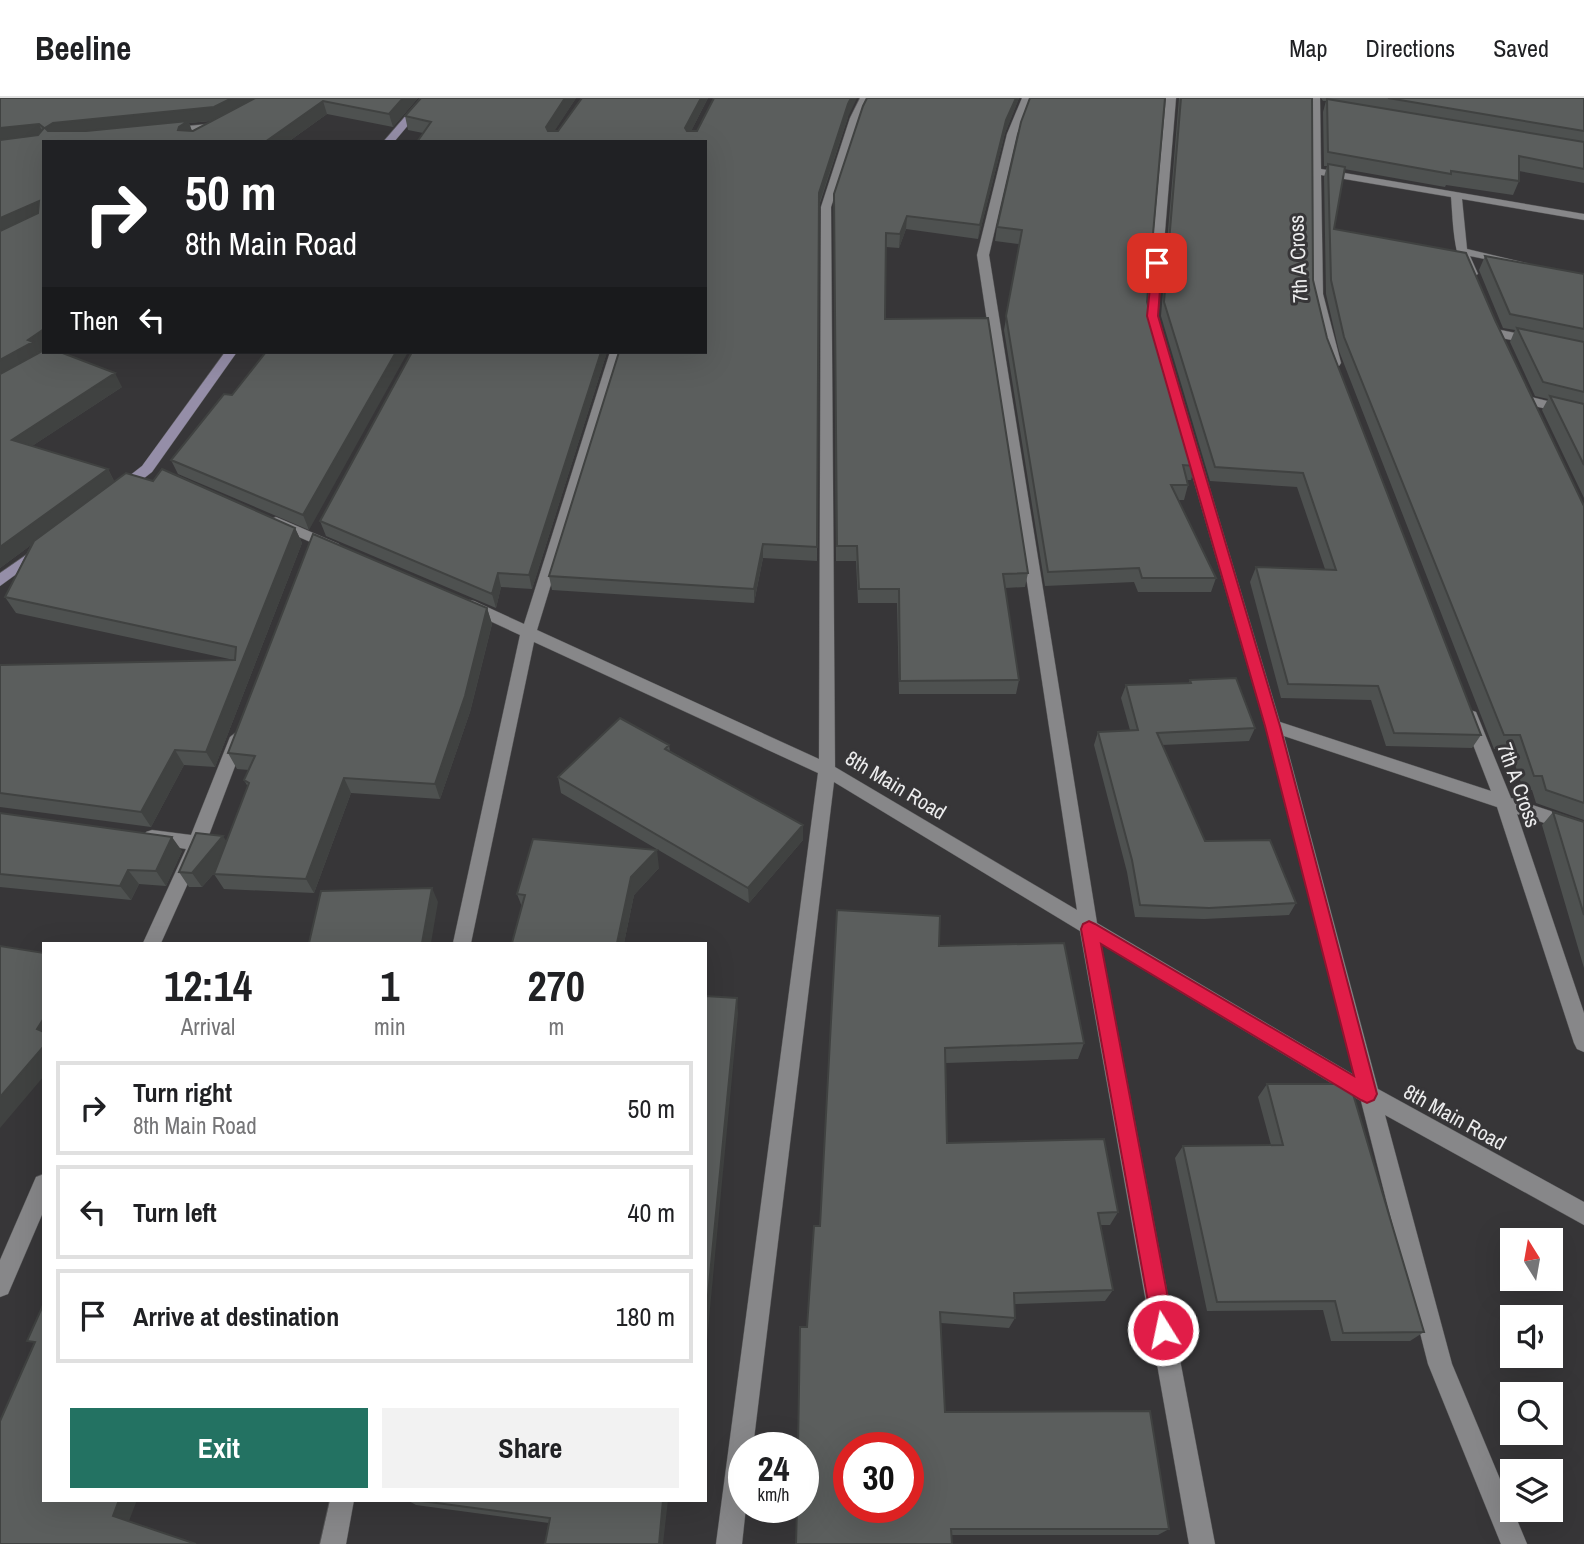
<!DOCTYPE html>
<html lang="en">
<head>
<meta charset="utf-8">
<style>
  body { margin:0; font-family:"Archivo Narrow",sans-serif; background:#f2f2f2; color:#202124; height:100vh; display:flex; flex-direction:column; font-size:26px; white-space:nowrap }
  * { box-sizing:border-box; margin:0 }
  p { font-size:23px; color:#757577 }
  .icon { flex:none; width:38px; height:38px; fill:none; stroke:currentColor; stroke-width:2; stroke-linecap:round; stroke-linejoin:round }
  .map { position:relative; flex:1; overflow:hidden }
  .drawer { position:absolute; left:42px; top:844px; width:665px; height:560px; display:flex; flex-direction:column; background:#fff; border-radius:0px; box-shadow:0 7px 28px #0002 }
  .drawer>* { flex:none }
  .guide { position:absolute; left:42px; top:42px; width:665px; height:214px; border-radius:0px; box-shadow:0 7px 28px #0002; background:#202124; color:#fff; overflow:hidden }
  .needle { width:46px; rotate:349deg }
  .buttons { position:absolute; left:1500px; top:1130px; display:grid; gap:14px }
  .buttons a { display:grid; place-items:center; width:63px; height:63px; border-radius:0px; background:#fff; box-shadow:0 7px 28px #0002; font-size:35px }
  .speed { position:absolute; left:728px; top:1334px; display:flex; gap:14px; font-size:35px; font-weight:700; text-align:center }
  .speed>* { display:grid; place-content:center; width:91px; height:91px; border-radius:50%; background:#fff; box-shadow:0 7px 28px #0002; line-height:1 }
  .speed small { font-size:18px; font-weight:400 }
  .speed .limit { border:10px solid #d22; background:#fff; color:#111 }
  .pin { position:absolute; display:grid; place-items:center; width:60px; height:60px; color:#fff; margin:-30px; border-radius:14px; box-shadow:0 4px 10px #0006 }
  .me { position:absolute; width:77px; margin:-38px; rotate:350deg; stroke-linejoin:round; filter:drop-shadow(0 0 5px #0008) }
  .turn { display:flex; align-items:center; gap:24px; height:147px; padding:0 28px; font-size:32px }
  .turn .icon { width:91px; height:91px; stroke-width:2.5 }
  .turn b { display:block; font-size:49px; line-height:60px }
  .then { display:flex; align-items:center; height:66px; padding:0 28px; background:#0003; gap:14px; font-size:26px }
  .eta { display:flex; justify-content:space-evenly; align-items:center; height:119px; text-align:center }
  .eta b { font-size:42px; font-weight:700; line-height:49px }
  .action { display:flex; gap:14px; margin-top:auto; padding:14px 28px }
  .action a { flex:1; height:80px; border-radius:0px; background:#237262; color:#fff; font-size:28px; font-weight:700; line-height:80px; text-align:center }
  .action a+a { background:#f2f2f2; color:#202124 }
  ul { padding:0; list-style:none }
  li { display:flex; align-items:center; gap:21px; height:94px; margin:0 14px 10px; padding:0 14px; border:4px solid #e0e0e0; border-radius:0px }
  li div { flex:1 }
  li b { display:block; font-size:26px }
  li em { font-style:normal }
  header { display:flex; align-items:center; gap:42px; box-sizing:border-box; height:98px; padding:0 35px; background:#fff; border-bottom:2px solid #e0e0e0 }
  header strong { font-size:33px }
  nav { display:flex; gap:38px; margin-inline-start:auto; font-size:24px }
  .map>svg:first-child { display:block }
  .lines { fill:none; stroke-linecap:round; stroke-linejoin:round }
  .minor-casing { stroke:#545455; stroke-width:1 }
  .secondary-casing { stroke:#545455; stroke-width:1 }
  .minor { fill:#878789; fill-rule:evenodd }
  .secondary { fill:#958ea8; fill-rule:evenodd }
  .wall { fill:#4e5150; fill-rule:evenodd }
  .shaded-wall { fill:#404241 }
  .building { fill:#5b5e5d; stroke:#404241; stroke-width:2; fill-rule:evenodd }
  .route { fill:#e11d48; stroke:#92132f; stroke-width:2 }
  .labels { text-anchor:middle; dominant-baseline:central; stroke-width:6; stroke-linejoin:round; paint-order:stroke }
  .street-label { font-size:21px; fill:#ececed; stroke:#373638 }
</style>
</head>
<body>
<header>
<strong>Beeline</strong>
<nav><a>Map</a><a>Directions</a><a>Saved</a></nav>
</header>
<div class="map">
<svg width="1584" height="1446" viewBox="0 0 1584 1446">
  <rect width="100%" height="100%" fill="#373638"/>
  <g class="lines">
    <g class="minor-casing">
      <path id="minor" d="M860,0H870L860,20L831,109L835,669L1077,812L977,157L1007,36L1022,0H1032L1017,36L989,157L1097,825L1354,977L1265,628L1146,218L1166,0H1176L1158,218L1280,624L1491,693L1462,618L1470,612L1476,614L1511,700L1584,724V738L1517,716L1584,915V954L1577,951L1574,945L1497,709L1284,638L1378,991L1584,1104V1127L1385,1017L1452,1266L1527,1446H1501L1428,1266L1361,1003L1101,846L1215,1446H1189L1080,833L834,684L753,1349H744V1409H746L742,1446H716L818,675L534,544L471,845H453L520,537L464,511L461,507L469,502L474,503L524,526L610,254H622L537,532L819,661L821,109L850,20Z
        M1310,0H1320L1321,71L1584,116V122L1462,101L1467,151L1530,166L1524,169L1470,158L1478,176L1472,179C1453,171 1453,119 1451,99L1321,77L1323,196L1341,265L1339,268H1331L1311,196Z
        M219,25L223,26V30L167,36L162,33L167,30Z
        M1496,231L1584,249V257L1492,238L1490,235Z
        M1527,298L1584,312V320L1522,305L1521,302Z
        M276,419L339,446L341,449L334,454L329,452L271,427V421Z
        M238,633L246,639L206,745L161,845H143L186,751L146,744L143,739L146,734L152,732L191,737L230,639Z
        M44,1076V1112L8,1196L0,1199V1162L36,1079Z
        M330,1402H354L346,1446H320Z"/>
    </g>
    <g class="secondary-casing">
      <path id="secondary" d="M421,0H431L394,44H383Z
        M225,254H237L152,374L125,395H115V389L142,368Z
        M39,448L46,453L44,456L0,488V475Z"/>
    </g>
    <use href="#minor" class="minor"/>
    <use href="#secondary" class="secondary"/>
  </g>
  <path class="wall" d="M0,0H418L393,29L327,16L288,44H44V250L38,254L122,289L32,348L108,371L114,383L295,430L302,445L215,669L184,667L151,729L0,709V567L234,562L16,515L5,499L31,447L0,470ZM212,23L192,33L189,25Z
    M576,0L554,33H558L582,0H708L691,33L848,19L819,108L817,463L763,460L754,505L552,492L549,478L705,254L423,35L408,32L405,18Z
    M867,0H1019L1005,35L978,141L906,131L899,150L886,149L885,221L1028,475L1025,489L1005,490L1019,582L1016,596H899L897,505H858L856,463H836L834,109Z
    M1030,0L1147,204L1195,368L1191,382H1187L1188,387L1184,402H1178L1216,480L1211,494H1138L1134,484L1045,488L1004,232L1019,146L995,143L997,129Z
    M1179,0H1312L1313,182L1327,240L1481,637L1472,650L1386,648L1371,602L1281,600L1250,484L1256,469L1325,471L1297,389L1210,383L1161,218Z
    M1321,0H1584V85L1519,73V83L1513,97L1446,87L1445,89L1344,71L1334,131L1495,222L1584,408V722L1536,705L1532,692L1523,691L1510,651H1494L1339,253L1326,196L1324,79L1327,68H1324L1323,14L1326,3H1323Z
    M1485,158L1584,176V400L1542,312L1548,301L1535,298L1510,244L1515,232L1503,230L1479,172Z
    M266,254L309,432L178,376L171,362L232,297Z
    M607,254L532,491L501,489L496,510L326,438L320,423Z
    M487,510L492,526L470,614L440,701L351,695L314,795L224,791L214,776L216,773L202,789H189L179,774L227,744L248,689L244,682L249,672L237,671L228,655Z
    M1190,582L1255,630L1249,643L1162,647L1205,743L1296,805L1289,817L1204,821L1135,819L1127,774L1094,647L1098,634L1130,632L1121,600L1126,587L1188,586Z
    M669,647L670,653L803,727V742L749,805L561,695L558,679Z
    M1553,714L1584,724V870L1542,727Z
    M0,715L182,753L166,788L139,786L131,802L0,789Z
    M659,770L634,797L624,845H512L522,809L517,796Z
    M939,848L1084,945L1078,961L946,965L947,1045L1118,1114L1110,1127H1100L1113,1192L1105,1203L1015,1206V1220L1009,1230L941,1225L945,1314L1169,1431L1158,1437H951L807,1229Z
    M1267,986L1424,1234L1410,1243H1331L1323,1212L1207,1213L1175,1060L1183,1048L1271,1047L1258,999Z
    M407,1402H668L549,1425L416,1407Z"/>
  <path class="shaded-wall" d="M232,0H261L218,22L189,25L193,36L178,32L51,44L45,30L53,25Z
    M403,0H418L393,29L389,16Z
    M565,0H576L548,43L546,29Z
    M701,0H708L686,43L685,30Z
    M851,0H857L848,19L818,109L819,95L848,6Z
    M1016,0H1019L1005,35L978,141L980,127L1006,22Z
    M323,3L327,16L288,44H265Z
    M39,26L45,40L0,44V30Z
    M39,103L44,112L0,137V120Z
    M907,118L906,131L899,150L900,136Z
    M44,231V250L0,281V262Z
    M396,254H408L309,432L303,417Z
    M601,254H607L532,491L529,477Z
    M115,275L122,289L20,356L12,342Z
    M108,371L115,385L0,470V449Z
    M295,430L302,445L215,669L206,654Z
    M763,446V460L754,505V491Z
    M498,475L501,489L496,510L492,496Z
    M487,510L492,526L470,614L440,701L435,686Z
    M175,652L184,667L151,729L141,714Z
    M344,680L351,695L314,795L306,781Z
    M803,727V742L749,805L748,790Z
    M223,738L233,753L202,789L192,775Z
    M172,739L182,753L166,788L156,773Z
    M657,752L659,770L634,797L624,845H617L631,779Z
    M128,772L139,786L131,802L120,788Z
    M432,790L438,804L431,845H422Z
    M737,900L738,916L705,1263V1228Z
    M44,920V937L37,931Z
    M44,948V978L0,1030V999Z
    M119,1402H137L129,1423L113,1418Z
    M663,1402H668L663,1446H659Z"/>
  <path class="building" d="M0,0H232L214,9L53,25L45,30L48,33H86L188,23L179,29L178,32L193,33L255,0H403L389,16L323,3L265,44H44V231L28,242L33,244L0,262V133L38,115L39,103L0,120V42L38,37L44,30L39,26L0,30Z
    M421,0H565L546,29L548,33H558L582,0H701L685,30L687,33H697L714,0H851L848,6L819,95L817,449L763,446L754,491L549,478L619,254H705V44H417L431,24L405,18Z
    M867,0H1016L1006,22L980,127L907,118L900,136L886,135L885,221L988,220L1028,475L1003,476L1019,582L900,583L899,491H859L857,448H837L834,96L863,8Z
    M1030,0H1165L1147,204L1195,368L1183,367L1188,387H1171L1216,480H1142L1139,470L1048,474L1006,218L1022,132L997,129L1021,24Z
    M1181,0H1312L1313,182L1327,240L1481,637L1394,635L1378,588L1288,586L1256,469L1336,472L1303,375L1215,369L1164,204Z
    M1388,0H1584V33Z
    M1327,1L1584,44V71L1519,58V83L1451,73V76L1328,54Z
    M1328,66L1345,69L1334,131L1466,155L1495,222L1584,408V705L1546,692L1542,678H1534L1520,637H1504L1344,239L1331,182Z
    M1485,158L1584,176V231L1510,216Z
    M1517,230L1584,244V294L1543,284Z
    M44,252V254H60L115,275L12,342L108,371L0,449V276Z
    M266,254H396L303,417L171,362L224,296L232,297Z
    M412,254H601L529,477L498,475L492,496L320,423Z
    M1550,298L1584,306V367Z
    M162,371L295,430L206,654L175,652L141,714L0,695V567L235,562L236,549L5,499L34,443L126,375L153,383Z
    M313,436L487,510L465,598L435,686L344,680L306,781L214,776L249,685L244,682L255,658L228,655Z
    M1236,580L1255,630L1157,635L1205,743L1270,742L1296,805L1209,810L1140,807L1132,762L1098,634L1138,632L1126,587L1191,585L1190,582Z
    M620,620L669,647L665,651L803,727L748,790L558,679Z
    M1553,714L1584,724V817Z
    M0,715L172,739L156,773L128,772L120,788L0,776Z
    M196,735L223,738L192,775L179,774Z
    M533,741L657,752L631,779L617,845H512L525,797L517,796Z
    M432,790L422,845H309L321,793Z
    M837,812L940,818L939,848L1064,845L1084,945L945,950L947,1045L1104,1041L1118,1114L1098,1115L1113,1192L1014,1195L1015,1220L940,1214L945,1314L1150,1313L1169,1431H951L952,1446H796L797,1409H803V1349H798L800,1229H807L814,1128H820ZM849,1349H908V1409H849Z
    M0,848L44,855V920L37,931L44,934V948L0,999Z
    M705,898L737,900L705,1228Z
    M1267,986H1350L1424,1234L1343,1235L1335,1203L1217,1204L1183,1048L1283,1047Z
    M44,1205V1402H119L113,1418L196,1446H0V1323L35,1244L27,1243Z
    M414,1402H663L659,1446H545L550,1420Z"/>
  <path class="route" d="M1153,162L1162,165L1158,218L1280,628L1377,996L1374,1002L1367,1005L1361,1002L1101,846L1174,1232L1170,1239L1163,1242L1156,1239L1153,1232L1081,831L1083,826L1089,823L1095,826L1354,978L1265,628L1147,218Z"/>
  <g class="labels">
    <g class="street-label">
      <text transform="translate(1298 161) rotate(-93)">7th A Cross</text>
      <text transform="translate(896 687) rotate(31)">8th Main Road</text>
      <text transform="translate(1519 687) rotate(70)">7th A Cross</text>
      <text transform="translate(1455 1019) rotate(29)">8th Main Road</text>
    </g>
  </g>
</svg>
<div class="buttons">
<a><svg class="needle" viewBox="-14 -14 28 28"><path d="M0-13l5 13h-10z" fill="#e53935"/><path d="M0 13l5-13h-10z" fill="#757577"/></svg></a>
<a><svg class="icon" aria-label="sound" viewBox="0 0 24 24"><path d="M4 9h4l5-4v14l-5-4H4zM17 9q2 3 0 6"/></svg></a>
<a><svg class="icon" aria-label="search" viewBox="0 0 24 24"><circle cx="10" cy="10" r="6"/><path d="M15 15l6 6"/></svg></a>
<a><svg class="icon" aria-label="layers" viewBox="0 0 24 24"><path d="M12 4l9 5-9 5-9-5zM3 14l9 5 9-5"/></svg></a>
</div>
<div class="speed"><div>24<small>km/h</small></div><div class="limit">30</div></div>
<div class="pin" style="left:1157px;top:165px;background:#d93025"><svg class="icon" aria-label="arrive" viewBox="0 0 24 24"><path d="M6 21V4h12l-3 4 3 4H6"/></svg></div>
<svg class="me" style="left:1163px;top:1232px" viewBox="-20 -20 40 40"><circle r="17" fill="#e11d48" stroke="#fff" stroke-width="3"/><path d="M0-11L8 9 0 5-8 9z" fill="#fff"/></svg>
<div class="guide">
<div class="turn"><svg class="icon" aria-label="right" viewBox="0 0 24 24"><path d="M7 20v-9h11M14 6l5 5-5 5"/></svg><div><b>50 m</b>8th Main Road</div></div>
<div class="then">Then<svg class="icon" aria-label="left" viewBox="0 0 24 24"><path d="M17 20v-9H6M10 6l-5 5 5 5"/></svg></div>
</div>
<section class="drawer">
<div class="eta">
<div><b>12:14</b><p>Arrival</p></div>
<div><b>1</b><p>min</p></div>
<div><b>270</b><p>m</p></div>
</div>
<ul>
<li><svg class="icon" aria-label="right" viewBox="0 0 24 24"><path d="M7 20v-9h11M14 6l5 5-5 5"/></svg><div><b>Turn right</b><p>8th Main Road</p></div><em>50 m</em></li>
<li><svg class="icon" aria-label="left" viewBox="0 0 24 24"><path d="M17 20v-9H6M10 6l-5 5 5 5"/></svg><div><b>Turn left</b></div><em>40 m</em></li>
<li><svg class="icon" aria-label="arrive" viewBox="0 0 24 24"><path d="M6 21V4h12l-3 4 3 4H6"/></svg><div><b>Arrive at destination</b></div><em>180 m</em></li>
</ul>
<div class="action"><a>Exit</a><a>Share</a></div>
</section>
</div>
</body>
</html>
